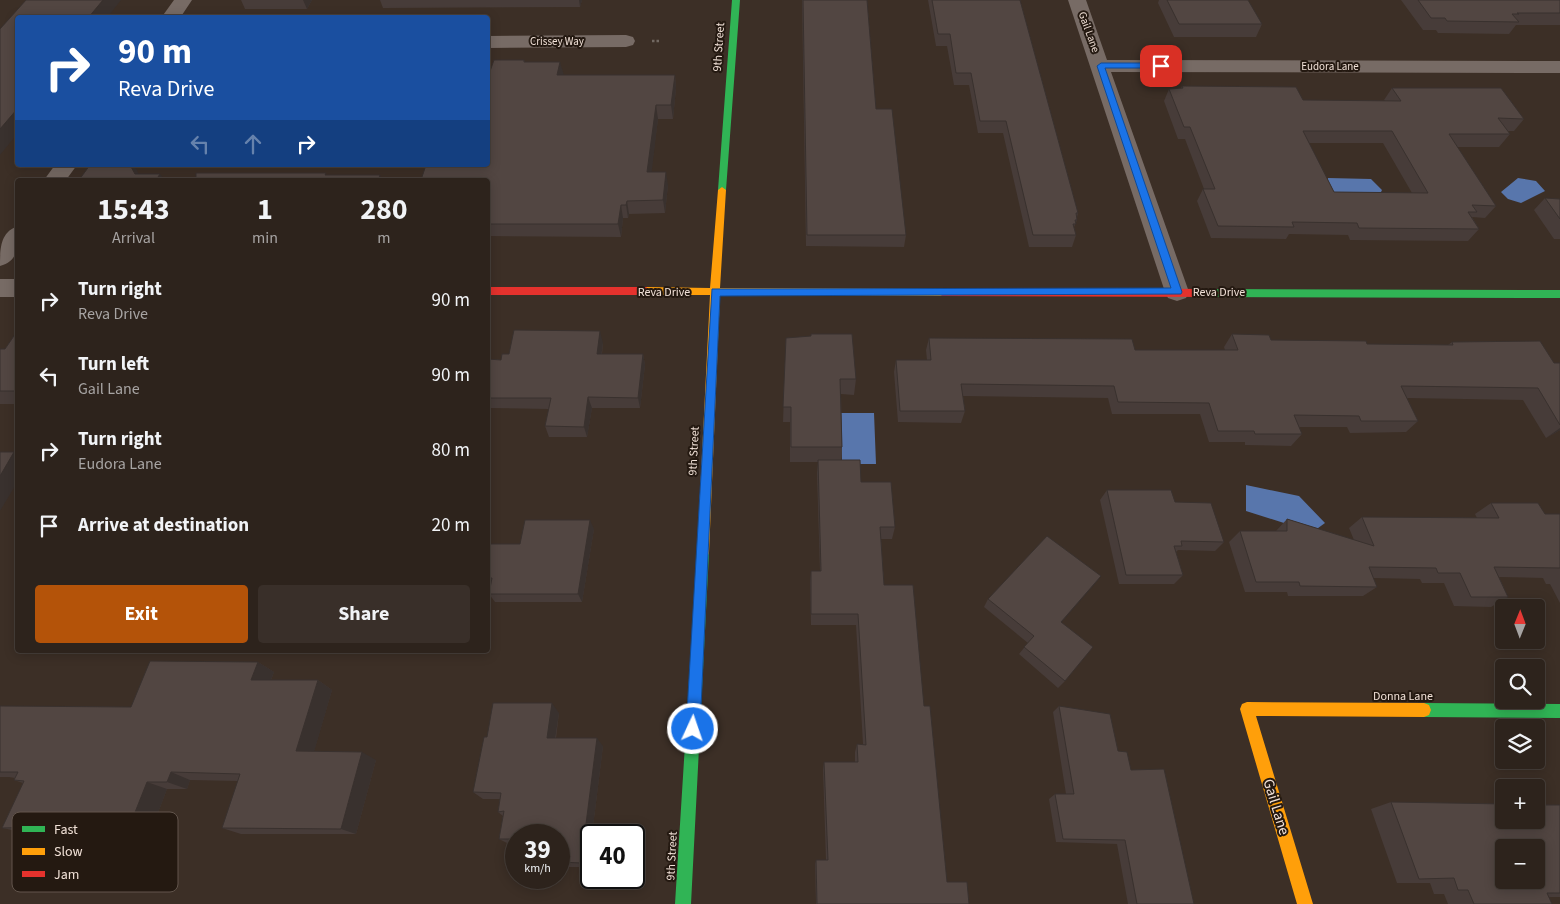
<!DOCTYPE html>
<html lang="en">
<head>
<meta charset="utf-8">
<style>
  body { margin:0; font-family:"Source Sans 3",sans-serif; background:#392f29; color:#f1f3f6; height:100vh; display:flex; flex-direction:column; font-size:19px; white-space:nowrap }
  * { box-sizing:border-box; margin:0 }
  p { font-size:16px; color:#a7a4a3 }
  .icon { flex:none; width:28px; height:28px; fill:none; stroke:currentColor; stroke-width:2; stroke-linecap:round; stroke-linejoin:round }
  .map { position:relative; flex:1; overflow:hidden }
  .sheet { position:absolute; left:15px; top:178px; width:475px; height:475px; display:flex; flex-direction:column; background:#2d231c; border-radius:5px; box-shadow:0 2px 12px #0003,0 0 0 1px #48403b }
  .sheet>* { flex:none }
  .hud { position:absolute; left:15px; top:15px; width:475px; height:152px; border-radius:5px; box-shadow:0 2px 12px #0003,0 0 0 1px #48403b; background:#1a4fa0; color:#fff; overflow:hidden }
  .needle { width:32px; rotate:1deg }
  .fabs { position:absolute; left:1495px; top:599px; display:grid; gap:10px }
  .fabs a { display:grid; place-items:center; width:50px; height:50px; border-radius:5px; background:#2d231c; box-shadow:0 2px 12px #0003,0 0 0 1px #48403b; font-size:25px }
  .speed { position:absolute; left:505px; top:824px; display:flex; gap:10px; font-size:25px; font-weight:700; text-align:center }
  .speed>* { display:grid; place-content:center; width:65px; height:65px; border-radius:50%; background:#2d231c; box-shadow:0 2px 12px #0003,0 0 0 1px #48403b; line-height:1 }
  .speed small { font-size:12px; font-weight:400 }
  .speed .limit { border:2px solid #111; border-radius:8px; background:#fff; color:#111 }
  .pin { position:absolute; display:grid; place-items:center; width:42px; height:42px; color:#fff; margin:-21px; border-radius:10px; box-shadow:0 2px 8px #0006 }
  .me { position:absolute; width:55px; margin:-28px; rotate:3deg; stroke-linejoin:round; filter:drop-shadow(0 0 4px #0008) }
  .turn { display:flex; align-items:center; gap:18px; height:105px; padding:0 20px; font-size:22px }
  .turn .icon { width:65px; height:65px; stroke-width:2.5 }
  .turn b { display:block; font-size:35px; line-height:42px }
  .lanes { display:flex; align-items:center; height:48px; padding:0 20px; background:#0003; justify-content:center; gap:25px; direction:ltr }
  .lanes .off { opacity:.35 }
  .eta { display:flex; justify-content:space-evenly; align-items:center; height:85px; text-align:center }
  .eta b { font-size:30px; font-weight:700; line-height:35px }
  .action { display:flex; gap:10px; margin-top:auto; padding:10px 20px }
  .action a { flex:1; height:58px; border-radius:5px; background:#b45309; color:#fff; font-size:20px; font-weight:700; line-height:58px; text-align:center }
  .action a+a { background:#392f29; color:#f1f3f6 }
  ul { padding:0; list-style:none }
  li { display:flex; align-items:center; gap:15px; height:75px; padding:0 20px }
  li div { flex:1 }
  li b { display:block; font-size:19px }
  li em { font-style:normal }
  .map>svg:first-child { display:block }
  .water { fill:#5876ac }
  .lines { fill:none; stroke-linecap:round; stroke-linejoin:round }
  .path { stroke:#726962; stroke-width:2.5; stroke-dasharray:2.5 2; stroke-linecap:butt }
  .street { fill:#776b65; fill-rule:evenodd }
  .fast { fill:#30b455; fill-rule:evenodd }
  .slow { fill:#ff9f0a; fill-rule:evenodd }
  .jam { fill:#e5322d; fill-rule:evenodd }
  .wall { fill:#473c39; fill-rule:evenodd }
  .shaded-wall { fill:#39312e }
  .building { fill:#524642; stroke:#39312e; fill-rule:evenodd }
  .route { fill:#1a73e8; stroke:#114b97 }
  .labels { text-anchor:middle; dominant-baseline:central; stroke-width:4; stroke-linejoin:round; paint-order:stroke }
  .far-street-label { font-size:11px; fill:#f1e1d7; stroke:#241911 }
  .street-label { font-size:12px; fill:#f1e1d7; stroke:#241911 }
  .near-street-label { font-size:15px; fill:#f1e1d7; stroke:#241911 }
  .key { fill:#241911; stroke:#62554c; stroke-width:1 }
  .key-label { font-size:14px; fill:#f1e1d7 }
</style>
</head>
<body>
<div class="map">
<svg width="1560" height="904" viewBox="0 0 1560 904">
  <rect width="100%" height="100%" fill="#3c2f26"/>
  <path class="water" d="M1328,178L1371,179L1382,190L1378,198L1337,197L1328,187Z
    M1518,178L1536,181L1545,191L1521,203L1508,199L1501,192Z
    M841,413H874L876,464H842Z
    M1246,485L1299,496L1325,523L1303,539L1284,523L1246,511Z"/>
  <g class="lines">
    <path class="path" d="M652,41H661"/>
    <path class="street" d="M174,0H192L180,18H161Z
      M1068,0H1086L1107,60L1560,61V73L1111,72L1189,292L1186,298L1177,301L1168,298L1165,292Z
      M626,35L633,37L635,41L633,45L626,47L488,48V36Z
      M55,165H77L66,180H44Z
      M18,226C18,243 20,261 0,266C0,249 0,232 18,226Z
      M0,279H18V297H0Z"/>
    <path class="fast" d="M732,0H740L726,190L722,193L718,190Z
      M1214,289L1560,290V298L1214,297L1209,293Z
      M703,548L707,549L709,553L691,904H675L697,553L699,549Z
      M1424,703L1560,704V718L1424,717L1419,715L1417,710L1419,705Z"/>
    <path class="slow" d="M722,187L726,190L720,288H942L947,292L942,296L720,295L709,553L707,557L703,558L699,557L697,553L710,295H646L641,291L646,287L710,288L718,190Z
      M1247,702L1424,703L1429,705L1431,710L1429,715L1424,717L1256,716L1313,904H1297L1240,709L1242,704Z"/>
    <path class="jam" d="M488,287H646L651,291L646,295H488Z
      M942,288L1214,289L1219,293L1214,297L942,296L937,292Z"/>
  </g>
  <path class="wall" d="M241,0H312L307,9H245Z
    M380,0H582L580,7L383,8Z
    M802,0H867L876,109L906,235L904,247L806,246Z
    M928,0H1020L1078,213L1077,217V220L1074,227L1076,235L1072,247H1029L1003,133H978L969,85H954L947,46H936Z
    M1159,0H1248L1262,24L1256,37H1174L1158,3Z
    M1401,0H1560V25H1516L1509,34L1438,33L1436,30H1423Z
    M524,60L525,62L563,75H675L676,88L673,119H658L651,172L668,185L665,213L629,214L628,218H623L621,237L488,236V180L489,74Z
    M1182,86L1303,100L1385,101L1384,100L1392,88L1524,119L1514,131H1507L1510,134L1499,147H1457L1496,206L1485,218L1472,217L1479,229L1468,241L1350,240L1348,235L1289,234L1286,239L1211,238L1197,201L1203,189H1204L1185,139H1178L1164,101L1169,89L1181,88ZM1309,143H1383L1412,193L1334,192Z
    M1545,198L1560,199V239H1554L1534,210Z
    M18,330V404H0V349H5Z
    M1232,334L1271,340L1367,344L1448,345L1452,342L1554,363H1560V430L1546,438L1523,400L1407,398L1418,421L1406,432L1350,433L1347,427H1299L1302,434L1291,446L1245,445V442H1209L1200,414H1112L1108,398L963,396L965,411L961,423L898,422L894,372L896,360H927L926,350L929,338L1135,350H1225L1224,347Z
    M786,338L856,379L854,395L841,394L842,447L841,460L861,482L895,527L892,539H881L884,585L924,706L947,882L969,904H816L815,864L816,860H826L823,769L824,762H855V752L857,744H863L856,625H811L810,582L811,571H820L817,473L818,462H790V422H783Z
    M603,343L602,354H643L645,365L640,408H592L587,437H549L545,426L549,409L488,408V359L501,360L509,354Z
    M1107,490L1175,502L1224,542L1215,551L1178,550L1176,552L1183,575L1174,584H1119L1100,500Z
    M1491,503L1545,514H1560V603L1550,584H1546L1543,578L1499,577L1508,597L1491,607L1454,606L1444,583H1422L1420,579L1373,578L1377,587L1363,596H1288L1287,592H1245L1229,542L1240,531H1276L1287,519L1354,540L1349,528L1362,517L1477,518L1475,514Z
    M594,529L582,602H495L489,594L490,586H488V547L520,544Z
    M1101,576L1061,622L1065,681L1058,688L1019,654L1028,643L984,607L988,599Z
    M258,662L274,672L271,680H318L332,690L314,751L376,760L356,834H241L222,828L238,781L190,780L187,789H167L151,831L28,833L2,828L23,783L14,780L15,778L9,777H0V706L131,707Z
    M1059,706L1118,751L1131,770L1194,904H1128L1117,844L1056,842L1049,799L1055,794H1066L1053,712Z
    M559,713L556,738L603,746L588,867H559V835H516V844H509L499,839L503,816L498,812L500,799H483L473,792L487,737Z
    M1391,802L1560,805V897H1549L1552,904H1448L1444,894H1434L1430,883H1397L1371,809Z"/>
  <path class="shaded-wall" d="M103,0H121L107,18H88Z
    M303,0H312L307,9Z
    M579,0H582L580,7Z
    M560,62L564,75H557Z
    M675,75L676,88L673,119L671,105Z
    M656,105L658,119L650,186L647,172Z
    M18,108V133L0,155V129Z
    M130,165H133L137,170L141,180L135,174Z
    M666,172L668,185L665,213L663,200Z
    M160,174L165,180H156Z
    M380,175L382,180H378Z
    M627,201L629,214L628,218L626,205Z
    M621,205L623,218L621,237L618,224Z
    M600,331L603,343L600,365L597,354Z
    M643,354L645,365L640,408L638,398Z
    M588,397L592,408L587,437L584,427Z
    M1560,428V430L1546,438Z
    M14,452L18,455V481L0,511V476Z
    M590,520L594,529L582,602L578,594Z
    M1101,576L1094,585L1055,630L1061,622Z
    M258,662L274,672L267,690L251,680Z
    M318,680L332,690L312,759L296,751Z
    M552,703L559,713L554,746L547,738Z
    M597,738L603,746L588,867L581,863Z
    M362,752L376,760L356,834L341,829Z
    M171,772L190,780L187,789L167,782Z
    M147,782L167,789L151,831L130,825Z"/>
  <path class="building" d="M26,0H103L88,18H18V108L0,129V29Z
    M803,0H867L876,109H892L906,235H807Z
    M932,0H1020L1078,213H1076L1077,220H1075L1076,224H1073L1076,235H1033L1006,121H980L971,73H956L950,34H938Z
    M1167,0H1248L1262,24H1179Z
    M1418,0H1560V13H1517L1519,14H1512L1519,22L1447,21L1445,18H1431Z
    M494,60H524V62H560L557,75H675L671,105H656L647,172H666L663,200L627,201L626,205H621L618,224H488V180H421L426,165H488V74H489Z
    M1182,86L1296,87L1303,100L1401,101L1392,88H1501L1524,119L1498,118L1510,134H1449L1496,206L1472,205L1477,212H1468L1479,229L1359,228L1357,223L1292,222L1294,227L1218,226L1203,189H1215L1190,127H1184L1169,89L1183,88ZM1303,131H1392L1428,193L1334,192Z
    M90,165H130L135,174H160L156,180H79Z
    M196,173H326L325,175H380L378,180H196Z
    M1545,198L1560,199V219Z
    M18,330V391H0V349H5Z
    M514,330L600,331L597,354H643L638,398L588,397L584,427L545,426L551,398H488V359L501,360L502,354H509Z
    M811,334H852L856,379H840L842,447H791V407H783L786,338L811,336Z
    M1232,334L1269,335L1271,340L1366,341L1367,344L1453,345L1452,342L1540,341L1554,363H1560V425L1538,388L1401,386L1418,421H1361L1359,416L1294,415L1302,434H1255L1254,431H1218L1209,403L1118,402L1114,386L961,384L965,411H900L896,360H931L929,338L1132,339L1135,350H1238Z
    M0,452H14L0,476Z
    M818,460H860L861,482H891L895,527H880L884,585H913L924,706H930L947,882H967L969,904H817L816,860H828L824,762H858L857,744L866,745L858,614H811V571H821Z
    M1107,490H1171L1175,502L1211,503L1224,542L1181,541L1182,546H1174L1183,575H1126Z
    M1491,503H1538L1545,514H1560V568L1494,567L1508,597H1471L1460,573H1438L1436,568L1369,567L1377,587L1300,586L1299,582H1256L1240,531H1287V519L1374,546L1362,517L1499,518Z
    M525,520H590L578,594H489L492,578H488V544H520Z
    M1047,536L1101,576L1061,622L1093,647L1065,681L1024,647L1034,636L988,599Z
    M150,661L258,662L251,680H318L296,751L362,752L341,829L222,828L240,774L171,772L167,782H147L130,825L2,828L24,781L14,780L18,772H0V706L131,707Z
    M493,703H552L547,738H597L581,863L559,862V835H516V839H499L504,811L498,812L501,793L473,792L484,737H487Z
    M1059,706L1110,714L1118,751L1127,752L1131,770L1164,769L1194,904H1137L1125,840L1063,839L1055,794H1074Z
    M1391,802L1504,804V820H1536V805H1560V893H1547L1552,904H1474L1468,890H1458L1454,878L1419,879ZM1504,848H1536V880H1504Z"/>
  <path class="route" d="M1101,63H1161L1165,66L1161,68H1105L1182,292L1181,294L720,296L700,729L698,734L693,736L688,734L686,729L712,289L1171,288L1097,66Z"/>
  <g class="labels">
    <g class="far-street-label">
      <text transform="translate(1089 32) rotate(70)">Gail Lane</text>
      <text x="557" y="41">Crissey Way</text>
      <text x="1330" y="66">Eudora Lane</text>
    </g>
    <g class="street-label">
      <text transform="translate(719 47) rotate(-86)">9th Street</text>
      <text x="664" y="292">Reva Drive</text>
      <text x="1219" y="292">Reva Drive</text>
      <text transform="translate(694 451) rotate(-87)">9th Street</text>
      <text x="1403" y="696">Donna Lane</text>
      <text transform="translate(672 856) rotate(-87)">9th Street</text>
    </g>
    <g class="near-street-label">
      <text transform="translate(1276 807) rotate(73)">Gail Lane</text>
    </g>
  </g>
  <rect x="12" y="812" width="166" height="80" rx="8" class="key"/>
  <rect x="22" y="826" width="23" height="6" fill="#30b455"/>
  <rect x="22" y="848" width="23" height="7" fill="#ff9f0a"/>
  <rect x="22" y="871" width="23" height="6" fill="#e5322d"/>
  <g class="key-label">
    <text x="54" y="834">Fast</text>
    <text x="54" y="856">Slow</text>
    <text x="54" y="879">Jam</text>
  </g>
</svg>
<div class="fabs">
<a><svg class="needle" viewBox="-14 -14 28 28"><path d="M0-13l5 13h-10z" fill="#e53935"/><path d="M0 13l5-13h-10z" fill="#a7a4a3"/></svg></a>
<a><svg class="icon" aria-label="search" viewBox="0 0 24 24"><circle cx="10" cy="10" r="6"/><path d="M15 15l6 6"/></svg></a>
<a><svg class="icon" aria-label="layers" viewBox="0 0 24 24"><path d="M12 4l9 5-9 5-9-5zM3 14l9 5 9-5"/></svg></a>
<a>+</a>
<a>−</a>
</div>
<div class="speed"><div>39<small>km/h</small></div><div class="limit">40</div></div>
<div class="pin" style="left:1161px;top:66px;background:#d93025"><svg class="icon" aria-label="arrive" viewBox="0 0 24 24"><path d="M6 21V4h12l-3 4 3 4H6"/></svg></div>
<svg class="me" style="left:693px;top:729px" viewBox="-20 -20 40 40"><circle r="17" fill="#1a73e8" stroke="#fff" stroke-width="3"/><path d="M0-11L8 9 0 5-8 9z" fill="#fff"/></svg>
<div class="hud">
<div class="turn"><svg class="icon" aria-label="right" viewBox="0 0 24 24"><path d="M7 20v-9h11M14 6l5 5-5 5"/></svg><div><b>90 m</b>Reva Drive</div></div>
<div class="lanes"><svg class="icon off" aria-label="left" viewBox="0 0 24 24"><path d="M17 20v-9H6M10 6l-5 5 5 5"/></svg><svg class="icon off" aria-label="ahead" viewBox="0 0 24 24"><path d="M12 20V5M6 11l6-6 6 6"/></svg><svg class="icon" aria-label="right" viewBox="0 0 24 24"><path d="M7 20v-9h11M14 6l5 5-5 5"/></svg></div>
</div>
<section class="sheet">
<div class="eta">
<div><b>15:43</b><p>Arrival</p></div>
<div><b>1</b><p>min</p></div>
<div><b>280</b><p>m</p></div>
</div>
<ul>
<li><svg class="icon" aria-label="right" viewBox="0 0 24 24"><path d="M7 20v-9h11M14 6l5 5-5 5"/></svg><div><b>Turn right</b><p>Reva Drive</p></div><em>90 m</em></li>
<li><svg class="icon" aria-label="left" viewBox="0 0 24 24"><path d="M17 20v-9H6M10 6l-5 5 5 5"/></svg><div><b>Turn left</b><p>Gail Lane</p></div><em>90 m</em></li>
<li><svg class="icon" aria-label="right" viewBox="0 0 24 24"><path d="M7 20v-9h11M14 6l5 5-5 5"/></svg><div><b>Turn right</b><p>Eudora Lane</p></div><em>80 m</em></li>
<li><svg class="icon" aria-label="arrive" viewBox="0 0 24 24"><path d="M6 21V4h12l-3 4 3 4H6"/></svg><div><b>Arrive at destination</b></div><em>20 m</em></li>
</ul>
<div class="action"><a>Exit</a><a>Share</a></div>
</section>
</div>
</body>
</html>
